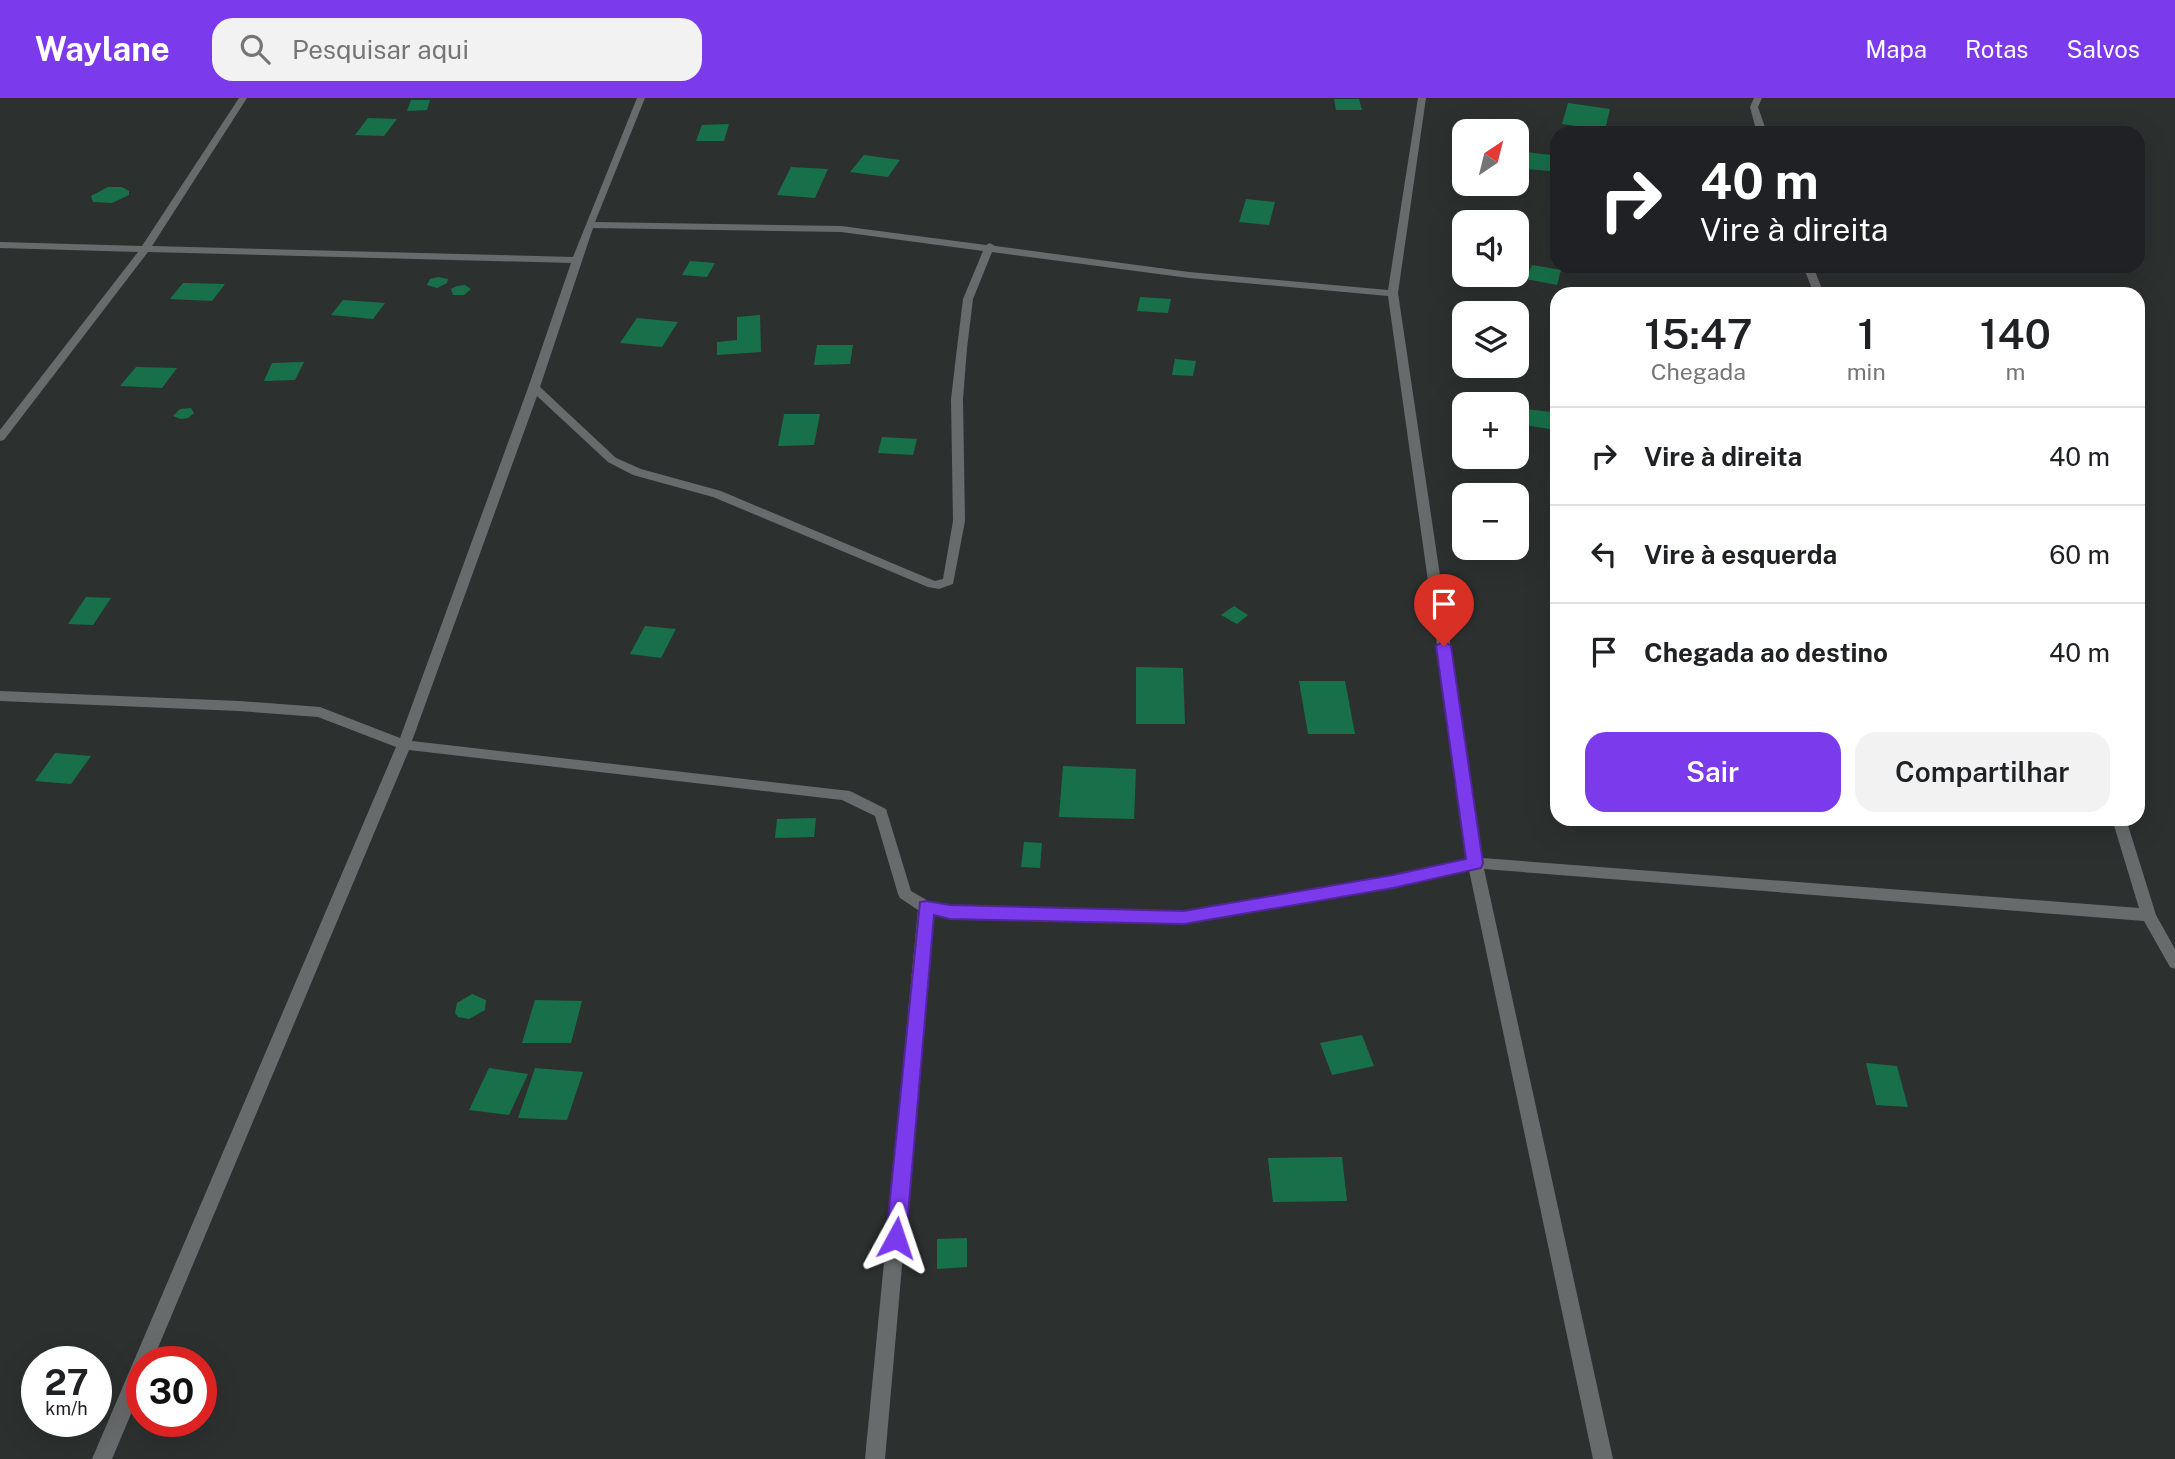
<!DOCTYPE html>
<html lang="pt">
<head>
<meta charset="utf-8">
<style>
  body { margin:0; font-family:"Public Sans",sans-serif; background:#f2f2f2; color:#202124; height:100vh; display:flex; flex-direction:column; font-size:26px; white-space:nowrap }
  * { box-sizing:border-box; margin:0 }
  p { font-size:23px; color:#757577 }
  .icon { flex:none; width:38px; height:38px; fill:none; stroke:currentColor; stroke-width:2; stroke-linecap:round; stroke-linejoin:round }
  .map { position:relative; flex:1; overflow:hidden }
  .drawer { position:absolute; left:1550px; top:189px; width:595px; height:539px; display:flex; flex-direction:column; background:#fff; border-radius:21px; box-shadow:0 7px 28px #0002 }
  .drawer>* { flex:none }
  .guide { position:absolute; left:1550px; top:28px; width:595px; height:147px; border-radius:21px; box-shadow:0 7px 28px #0002; background:#202124; color:#fff; overflow:hidden }
  .needle { width:46px; rotate:35deg }
  .fabs { position:absolute; left:1452px; top:21px; display:grid; gap:14px }
  .fabs a { display:grid; place-items:center; width:77px; height:77px; border-radius:14px; background:#fff; box-shadow:0 7px 28px #0002; font-size:35px }
  .speed { position:absolute; left:21px; top:1248px; display:flex; gap:14px; font-size:35px; font-weight:700; text-align:center }
  .speed>* { display:grid; place-content:center; width:91px; height:91px; border-radius:50%; background:#fff; box-shadow:0 7px 28px #0002; line-height:1 }
  .speed small { font-size:18px; font-weight:400 }
  .speed .limit { border:10px solid #d22; background:#fff; color:#111 }
  .pin { position:absolute; display:grid; place-items:center; width:60px; height:60px; color:#fff; margin:-72px -30px; border-radius:50% 50% 50% 0; rotate:-45deg; box-shadow:0 0 7px #0007 }
  .pin .icon { rotate:45deg }
  .me { position:absolute; width:77px; margin:-38px; rotate:5deg; stroke-linejoin:round; filter:drop-shadow(0 0 5px #0008) }
  .turn { display:flex; align-items:center; gap:24px; height:147px; padding:0 35px; font-size:32px }
  .turn .icon { width:91px; height:91px; stroke-width:2.5 }
  .turn b { display:block; font-size:49px; line-height:60px }
  .eta { display:flex; justify-content:space-evenly; align-items:center; height:119px; text-align:center }
  .eta b { font-size:42px; font-weight:600; line-height:49px }
  .button { display:flex; gap:14px; margin-top:auto; padding:14px 35px }
  .button a { flex:1; height:80px; border-radius:21px; background:#7c3aed; color:#fff; font-size:28px; font-weight:600; line-height:80px; text-align:center }
  .button a+a { background:#f2f2f2; color:#202124 }
  ul { padding:0; list-style:none }
  li { display:flex; align-items:center; gap:21px; height:98px; padding:0 35px; border-top:2px solid #e0e0e0 }
  li div { flex:1 }
  li b { display:block; font-size:26px }
  li em { font-style:normal }
  header { display:flex; align-items:center; gap:42px; box-sizing:border-box; height:98px; padding:0 35px; background:#7c3aed; color:#fff }
  header strong { font-size:33px }
  nav { display:flex; gap:38px; margin-inline-start:auto; font-size:24px }
  .search { width:490px; height:63px; background:#f2f2f2; display:flex; align-items:center; gap:18px; box-sizing:border-box; padding:0 24px; border-radius:21px; color:#757577; font-size:26px }
  .map>svg:first-child { display:block }
  .building { fill:#18704a }
  .lines { fill:none; stroke-linecap:round; stroke-linejoin:round }
  .street { fill:#686b6c; fill-rule:evenodd }
  .route { fill:#7c3aed; stroke:#51269a; stroke-width:2 }
</style>
</head>
<body>
<header>
<strong>Waylane</strong>
<div class="search"><svg class="icon" aria-label="search" viewBox="0 0 24 24"><circle cx="10" cy="10" r="6"/><path d="M15 15l6 6"/></svg>Pesquisar aqui</div>
<nav><a>Mapa</a><a>Rotas</a><a>Salvos</a></nav>
</header>
<div class="map">
<svg width="2175" height="1361" viewBox="0 0 2175 1361">
  <rect width="100%" height="100%" fill="#2c3130"/>
  <path class="building" d="M1334,1H1359L1362,12H1336Z
    M411,2H430L427,12L407,13Z
    M1568,5L1610,11L1605,32L1562,26Z
    M368,20L397,21L384,38L355,37Z
    M729,26L724,43H696L702,27Z
    M1518,53L1551,57L1550,73L1517,70Z
    M864,57L900,62L888,79L850,74Z
    M791,69L828,71L815,100L777,97Z
    M108,89H122L129,93V97L112,105L93,104L91,98Z
    M1246,101L1275,104L1269,127L1239,124Z
    M690,163L715,165L707,179L682,177Z
    M1532,167L1561,172L1557,187L1526,181Z
    M438,179L448,181L447,185L437,190L427,187L430,181Z
    M183,185L225,186L212,203L170,201Z
    M457,188L465,187L471,191L464,197H453L451,191Z
    M1140,199L1171,201L1168,215L1137,213Z
    M343,202L385,205L373,221L331,217Z
    M760,217L761,254L717,257V244L737,242V219Z
    M637,220L678,224L662,249L620,245Z
    M817,247H853L850,266L814,267Z
    M1175,261L1196,263L1193,278L1172,277Z
    M304,264L295,282L264,283L272,265Z
    M136,269L177,270L162,290L120,288Z
    M191,310L194,315L188,320L181,321L173,318L180,311Z
    M1517,310L1551,314L1550,331L1517,326Z
    M784,316H820L814,347L778,348Z
    M882,339L917,341L913,357L878,355Z
    M86,499L111,500L93,527L68,526Z
    M1234,508L1248,517L1237,526L1221,517Z
    M645,528L676,531L661,560L630,556Z
    M1136,569L1183,570L1185,626H1136Z
    M1299,583H1345L1355,636H1308Z
    M55,655L91,658L71,686L35,683Z
    M1063,668L1136,671L1134,721L1059,719Z
    M816,720L814,739L775,740L777,721Z
    M1024,744L1042,745L1040,770L1021,769Z
    M472,896L486,902L485,912L469,921L458,919L455,915L457,905Z
    M535,902L582,903L571,945H522Z
    M1362,937L1374,968L1332,977L1320,945Z
    M1866,965L1897,968L1908,1009L1876,1007Z
    M489,970L528,976L509,1017L469,1012Z
    M535,970L583,974L567,1022L518,1020Z
    M1342,1059L1347,1103L1273,1104L1268,1060Z
    M967,1140V1169L937,1171V1141Z"/>
  <g class="lines">
    <path class="street" d="M239,0H247L152,148L573,159L637,0H645L595,124L841,128L986,147L990,145L995,148L1189,174L1388,192L1418,0H1426L1398,195L1482,760L2139,810L2112,721H2126L2156,817L2175,851V871L2170,869L2144,823L1484,771L1613,1361H1593L1469,772L1393,789L1184,825L950,820L933,816L885,1361H865L918,812L900,800L898,796L875,718L842,702L409,652L152,1264H142V1290L112,1361H92L396,649L318,619L239,613L0,603V593L239,603L320,609L400,640L528,290L571,165L148,154L4,342L0,343V332L138,154L0,150V144L142,148ZM593,130L841,134L983,153L963,201L957,250L951,301L953,423L943,481L935,483L925,479L721,393L641,371L616,360L540,289ZM992,154L1189,180L1388,198L1467,761L1393,777L1184,813L950,808L930,804L911,793L886,711L850,693L412,643L537,298L608,364L633,377L713,399L928,489L939,491L953,486L965,423L963,301L967,250L973,201Z
      M1754,0H1762L1758,9L1767,35H1757L1750,9Z
      M1803,168H1813L1824,196H1814Z"/>
  </g>
  <path class="route" d="M1444,543L1451,548L1483,765L1481,770L1393,790L1184,826L950,821L934,817L906,1140L903,1147L896,1149L889,1147L886,1140L920,804L926,803L950,807L1184,813L1393,777L1466,761L1436,548Z"/>
</svg>
<div class="fabs">
<a><svg class="needle" viewBox="-14 -14 28 28"><path d="M0-13l5 13h-10z" fill="#e53935"/><path d="M0 13l5-13h-10z" fill="#757577"/></svg></a>
<a><svg class="icon" aria-label="sound" viewBox="0 0 24 24"><path d="M4 9h4l5-4v14l-5-4H4zM17 9q2 3 0 6"/></svg></a>
<a><svg class="icon" aria-label="layers" viewBox="0 0 24 24"><path d="M12 4l9 5-9 5-9-5zM3 14l9 5 9-5"/></svg></a>
<a>+</a>
<a>−</a>
</div>
<div class="speed"><div>27<small>km/h</small></div><div class="limit">30</div></div>
<div class="pin" style="left:1444px;top:548px;background:#d93025"><svg class="icon" aria-label="arrive" viewBox="0 0 24 24"><path d="M6 21V4h12l-3 4 3 4H6"/></svg></div>
<svg class="me" style="left:896px;top:1140px" viewBox="-20 -20 40 40"><path d="M0-17L14 15 0 8-14 15z" fill="#7c3aed" stroke="#fff" stroke-width="4"/></svg>
<div class="guide">
<div class="turn"><svg class="icon" aria-label="right" viewBox="0 0 24 24"><path d="M7 20v-9h11M14 6l5 5-5 5"/></svg><div><b>40 m</b>Vire à direita</div></div>
</div>
<section class="drawer">
<div class="eta">
<div><b>15:47</b><p>Chegada</p></div>
<div><b>1</b><p>min</p></div>
<div><b>140</b><p>m</p></div>
</div>
<ul>
<li><svg class="icon" aria-label="right" viewBox="0 0 24 24"><path d="M7 20v-9h11M14 6l5 5-5 5"/></svg><div><b>Vire à direita</b></div><em>40 m</em></li>
<li><svg class="icon" aria-label="left" viewBox="0 0 24 24"><path d="M17 20v-9H6M10 6l-5 5 5 5"/></svg><div><b>Vire à esquerda</b></div><em>60 m</em></li>
<li><svg class="icon" aria-label="arrive" viewBox="0 0 24 24"><path d="M6 21V4h12l-3 4 3 4H6"/></svg><div><b>Chegada ao destino</b></div><em>40 m</em></li>
</ul>
<div class="button"><a>Sair</a><a>Compartilhar</a></div>
</section>
</div>
</body>
</html>
